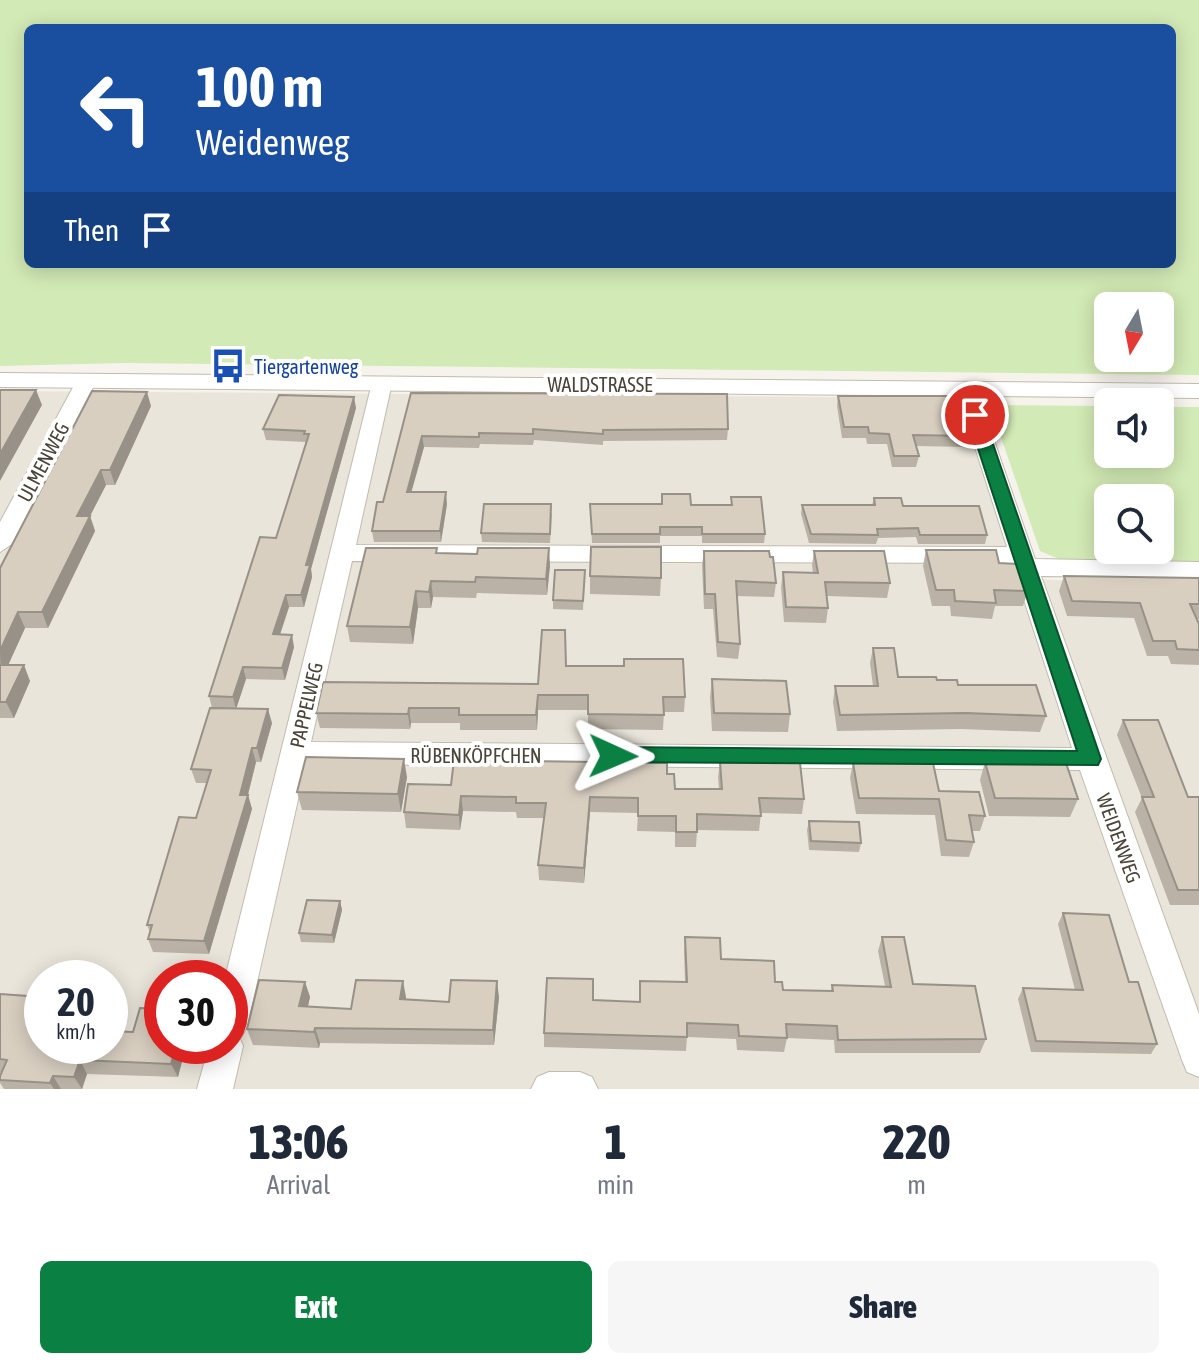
<!DOCTYPE html>
<html lang="en">
<head>
<meta charset="utf-8">
<style>
  body { margin:0; font-family:"Asap Condensed",sans-serif; background:#f6f6f7; color:#1f2937; height:100vh; display:flex; flex-direction:column; font-size:30px; white-space:nowrap }
  * { box-sizing:border-box; margin:0 }
  p { font-size:26px; color:#747a83 }
  .icon { flex:none; width:44px; height:44px; fill:none; stroke:currentColor; stroke-width:2; stroke-linecap:round; stroke-linejoin:round }
  .map { position:relative; height:1089px; overflow:hidden }
  .details { display:flex; flex-direction:column; background:#fff; flex:1 }
  .details>* { flex:none }
  .hud { position:absolute; left:24px; top:24px; width:1152px; height:244px; border-radius:12px; box-shadow:0 4px 20px #0003; background:#1a4fa0; color:#fff; overflow:hidden }
  .needle { width:52px; rotate:190deg }
  .controls { position:absolute; left:1094px; top:292px; display:grid; gap:16px }
  .controls a { display:grid; place-items:center; width:80px; height:80px; border-radius:12px; background:#fff; box-shadow:0 4px 20px #0003; font-size:40px }
  .speed { position:absolute; left:24px; top:960px; display:flex; gap:16px; font-size:40px; font-weight:700; text-align:center }
  .speed>* { display:grid; place-content:center; width:104px; height:104px; border-radius:50%; background:#fff; box-shadow:0 4px 20px #0003; line-height:1 }
  .speed small { font-size:20px; font-weight:400 }
  .speed .limit { border:12px solid #d22; background:#fff; color:#111 }
  .pin { position:absolute; display:grid; place-items:center; width:68px; height:68px; color:#fff; margin:-34px; border:4px solid #fff; border-radius:50%; box-shadow:0 2px 8px #0007 }
  .me { position:absolute; width:88px; margin:-44px; rotate:91deg; stroke-linejoin:round; filter:drop-shadow(0 0 6px #0008) }
  .turn { display:flex; align-items:center; gap:28px; height:168px; padding:0 40px; font-size:36px }
  .turn .icon { width:104px; height:104px; stroke-width:2.5 }
  .turn b { display:block; font-size:56px; line-height:68px }
  .then { display:flex; align-items:center; height:76px; padding:0 40px; background:#0003; gap:16px; font-size:30px }
  .eta { display:flex; justify-content:space-evenly; align-items:center; height:136px; text-align:center }
  .eta b { font-size:48px; font-weight:800; line-height:56px }
  .button { display:flex; gap:16px; margin-top:auto; padding:16px 40px }
  .button a { flex:1; height:92px; border-radius:12px; background:#0b8043; color:#fff; font-size:32px; font-weight:800; line-height:92px; text-align:center }
  .button a+a { background:#f6f6f7; color:#1f2937 }
  .map>svg:first-child { display:block }
  .residential { fill:#eae5da; fill-rule:evenodd }
  .green { fill:#d2eab5; fill-rule:evenodd }
  .lines { fill:none; stroke-linecap:round; stroke-linejoin:round }
  .minor-casing { stroke:#c2bbae; stroke-width:2 }
  .tertiary-casing { stroke:#c2bbae; stroke-width:2 }
  .minor { fill:#fff; fill-rule:evenodd }
  .tertiary { fill:#fff; fill-rule:evenodd }
  .wall { fill:#bab2a6 }
  .shaded-wall { fill:#979187 }
  .building { fill:#d8cfc1; stroke:#979187; stroke-width:2 }
  .route { fill:#0b8043; stroke:#07532c; stroke-width:2 }
  .labels { text-anchor:middle; dominant-baseline:central; stroke-width:8; stroke-linejoin:round; paint-order:stroke }
  .transit-label { font-size:20px; fill:#164399; stroke:#fff; text-anchor:start }
  .street-label { font-size:20px; fill:#4b4439; stroke:#fff }
</style>
</head>
<body>
<div class="map">
<svg width="1199" height="1089" viewBox="0 0 1199 1089">
  <rect width="100%" height="100%" fill="#f6f3ec"/>
  <path class="residential" d="M0,391L956,398L993,500L1014,573L1048,580L1199,583V1089H0ZM42,978H110V1046H42ZM162,978H230V1046H162Z"/>
  <path class="green" d="M0,0H1199V375L124,363L0,366ZM28,28H1172V264H28ZM1108,306H1160V358H1108Z
    M1001,405L1108,406V454H1160V407H1199V561L1066,562L1040,551L992,411ZM1108,498H1160V550H1108Z"/>
  <g class="lines">
    <g class="minor-casing">
      <path id="minor" d="M87,374L97,380L12,544L0,552V522L77,380Z
        M382,377L392,383L356,545L1007,547L956,388L966,382L976,388L1035,559L1199,562V578L1041,576L1199,1014V1077L1187,1072L1182,1060L1080,770L306,764L247,1027L240,1039L243,1046L233,1089H197L209,1046H230V978H225L372,383ZM352,561L1012,563L1072,748L311,742Z
        M549,1072H580L592,1077L598,1089H531L537,1077Z"/>
    </g>
    <g class="tertiary-casing">
      <path id="tertiary" d="M0,373L1199,384V398L0,387Z"/>
    </g>
    <use href="#minor" class="minor"/>
    <use href="#tertiary" class="tertiary"/>
  </g>
  <path class="wall" d="M411,393L728,429L727,440L603,441V445L534,440L533,445L480,444L479,448L424,447L411,492L447,504L441,542H374L372,531L383,502Z
    M838,396L954,416L969,436L966,447L916,446L919,456L916,467H892L887,444H867L866,438H842L837,406Z
    M151,406L115,485H106L90,516L95,531L48,628H25L8,665L30,681L14,718H0V568Z
    M356,408L311,569L312,577L304,607H289L280,635L294,647L285,680L246,679L236,709L272,723L261,762H256L248,795L252,809L209,954L153,952L148,939L150,932L147,925L196,818L207,783H196L191,769L212,708L209,696L276,538L306,444L305,442L266,440L263,429Z
    M662,494L691,505H731V497L765,534L764,543H702V536H660V543H592L590,504H662Z
    M874,498L903,506L987,535L985,544H918L916,537L878,538L876,544L809,543L801,514L802,505H872Z
    M552,513L550,543L482,542L481,533Z
    M926,550L999,563L1028,591L1023,606H995L992,619L951,616L950,606H932L923,566Z
    M704,551L770,557L776,583L774,597L737,596L740,644L738,659L717,657L713,609H704L702,565Z
    M814,551L890,583L887,598L827,596L828,608L826,623L784,622L781,587L783,572L813,573L812,565Z
    M437,553L550,565L547,595L477,593L476,598L433,597L431,608H418L413,644L350,642L347,626Z
    M585,570L583,610L553,609V600Z
    M590,576L661,578L660,596L590,594Z
    M1064,576L1199,578V619H1197L1199,624V665L1171,664L1168,656H1147L1134,618L1067,616L1059,591Z
    M873,648L898,677L937,680L958,685L1046,716L1040,732L961,729L837,731L833,702L835,686H873L870,663Z
    M566,666L685,697L684,712H664L663,730L588,729V710H538L537,730H460V723H411L410,729L320,728L316,713L538,684Z
    M712,679L790,714L788,732L712,731L710,697Z
    M1123,720L1188,797H1199V905H1170L1135,812L1142,798L1117,735Z
    M720,762L804,799L802,814L761,813L759,831L697,830L696,847H675V832L637,831L638,813L590,812L584,883L539,880L538,865L544,818H517L516,812L463,811L460,830L406,828L404,812L451,785L667,774L675,789H719L718,777Z
    M985,762L1078,799L1070,817L989,816L980,780Z
    M853,763L939,791L985,816L980,831H972L974,842L969,857L941,856L935,815L856,814L850,778Z
    M407,777L401,812L302,810L297,792Z
    M809,821L861,843L859,852L809,850L807,830Z
    M340,901L342,910L334,943L301,942L299,933Z
    M1063,913L1129,982L1157,1044L1151,1054L1031,1052L1018,999L1023,988L1075,990L1058,924Z
    M685,937L721,959L775,982L783,990L831,991L832,985L885,986L878,951L882,937L913,984L986,1039L980,1053H835L834,1040L787,1038L784,1052L737,1050L736,1039L687,1037L686,1051L544,1047V1033L593,1000L639,1002L685,982L684,952Z
    M305,982L310,997L308,1007L351,1009L406,997L405,1000L449,1002L499,997L494,1045L320,1043L319,1048L253,1045L247,1029Z
    M0,994L42,1046H186L178,1077L87,1074L82,1089H4L0,1083L1,1073L0,1072Z"/>
  <path class="shaded-wall" d="M36,390L42,405L0,481V454Z
    M147,392L151,406L115,485L110,470Z
    M354,397L356,408L311,569L312,577L304,607L301,595L306,565Z
    M422,436L424,447L408,504L407,492Z
    M101,470L106,485L90,516L95,531L48,628L42,612L77,516Z
    M446,492L447,504L441,542L440,531Z
    M549,548L550,565L547,595L546,579Z
    M431,581L433,597L431,608L429,592Z
    M416,591L418,608L413,644L410,627Z
    M286,595L289,607L276,646L273,634Z
    M18,612L25,628L1,681L0,651Z
    M292,635L294,647L285,680L282,668Z
    M24,665L30,681L14,718L6,702Z
    M243,667L246,679L236,709L233,697Z
    M538,695V710L537,730L536,715Z
    M409,708L411,723L410,729L408,714Z
    M268,709L272,723L261,762L257,748Z
    M252,748L256,762L245,806L248,795L252,809L209,954L204,941Z
    M404,759L407,777L401,812L398,794Z
    M461,796L463,811L460,830L459,815Z
    M590,797V812L584,883V868Z
    M340,901L342,910L334,943L332,935Z
    M403,981L406,997L403,1015L400,999Z
    M497,981L499,997L494,1045L493,1030Z
    M305,982L310,997L304,1022L299,1006Z
    M315,1028L320,1043L319,1048L314,1032Z
    M176,1046H186L178,1077L171,1064Z
    M80,1060L87,1074L82,1089L74,1077Z
    M53,1076L61,1089H54L50,1083Z"/>
  <path class="building" d="M0,390H36L0,454Z
    M92,391L147,392L110,470H101L77,516H90L42,612H18L0,651V568Z
    M411,393L727,394L728,429L603,430V434L533,429V434L479,433V437L422,436L407,492H446L440,531H372L377,502H383Z
    M279,395L354,397L306,565H310L301,595H286L273,634L292,635L282,668L243,667L233,697L209,696L260,537L276,538L309,434H304L305,431L263,429Z
    M838,396H948L954,416H963L969,436L913,435L919,456H894L889,434L869,433L868,427H844Z
    M662,494H690L691,505H732L731,497H761L765,534H702V527H660V534H592L590,504H662Z
    M874,498H901L903,506H979L987,535H920L918,528L877,529L878,535L811,534L802,505H875Z
    M484,504H551L550,534L481,533Z
    M591,547H661V578L590,576Z
    M366,548H437L436,553L477,554L478,548H549L546,579L476,577L475,582L431,581L429,592L416,591L410,627L347,626Z
    M926,550H996L999,563L1019,564L1028,591L994,590L996,603L955,601L954,590H936Z
    M704,551H769L770,557H773L776,583L736,581L740,644L718,642L715,594H705Z
    M814,551H884L890,583L825,582L828,608L786,607L783,572L818,573Z
    M555,570H585L583,601L553,600Z
    M1064,576L1199,578V604H1190L1199,624V650L1177,649L1175,641H1153L1140,603L1072,601Z
    M542,630H565L566,666H624V659H683L685,697H663L664,715L588,714V695H538L536,715H459V708H409L408,714L316,713L323,682L538,684Z
    M873,648H894L898,677H936L937,680H957L958,685H1036L1046,716L966,713L840,715L835,686H878Z
    M0,665H24L6,702H0Z
    M712,679L786,681L790,714L714,713Z
    M210,708L268,709L257,748H252L240,795H248L204,941L148,939L152,925H147L179,817L196,818L211,770L191,769Z
    M1123,720H1158L1188,797H1199V890H1178L1142,797H1154Z
    M306,757L404,759L398,794L297,792Z
    M454,760L667,763V774H674L675,789H722L720,762L800,763L804,799L759,798L761,816L697,814V832H676V816H638V798L590,797L584,868L538,865L546,803H516V797L461,796L459,815L404,812L408,784L451,785Z
    M985,762L1066,763L1078,799L995,798Z
    M853,763H933L939,791L979,792L985,816L969,815L974,842L946,840L939,799L859,798Z
    M809,821L859,822L861,843L811,841Z
    M307,900L340,901L332,935L299,933Z
    M1063,913L1109,915L1129,982H1138L1157,1044L1036,1041L1023,988L1083,990Z
    M685,937L720,938L721,959L774,961L775,982H782L783,990L833,991L832,985L891,987L882,937H904L913,984L975,986L986,1039L838,1040L837,1026L786,1024L787,1038L739,1036L738,1025L687,1023V1037L544,1033L547,978L593,979V1000L640,1002V981L687,982Z
    M259,980L305,982L299,1006L351,1009L356,980L403,981L400,999L449,1002L451,980L497,981L493,1030L315,1028L314,1032L247,1029Z
    M0,994L42,997V1046H110V1031L133,1032L140,1008L162,1009V1046H176L171,1064L80,1060L74,1077L53,1076L50,1083L0,1080V1076L7,1060L0,1059Z"/>
  <path class="route" d="M975,411L983,415L1101,759L1098,765L605,762L602,756L605,750L613,747L1077,751L967,415Z"/>
  <defs>
    <g id="bus-bare" transform="scale(2.76)"><path d="M-5-6H5V4H4V6H2V4H-2V6H-4V4H-5ZM-3.5-4V0h7V-4ZM-3.5 1.2v1.5H-2V1.2ZM2 1.2v1.5H3.5V1.2Z" fill="#1a4fb4" stroke="#fff" stroke-width="2.5" paint-order="stroke"/></g>
  </defs>
  <g fill-rule="evenodd">
    <use href="#bus-bare" x="228" y="366"/>
  </g>
  <g class="labels">
    <g class="transit-label">
      <text x="254" y="366">Tiergartenweg</text>
    </g>
    <g class="street-label">
      <text x="600" y="384">WALDSTRASSE</text>
      <text transform="translate(43 462) rotate(-62)">ULMENWEG</text>
      <text transform="translate(306 705) rotate(-77)">PAPPELWEG</text>
      <text x="476" y="755">RÜBENKÖPFCHEN</text>
      <text transform="translate(1119 838) rotate(70)">WEIDENWEG</text>
    </g>
  </g>
</svg>
<div class="controls">
<a><svg class="needle" viewBox="-14 -14 28 28"><path d="M0-13l5 13h-10z" fill="#e53935"/><path d="M0 13l5-13h-10z" fill="#747a83"/></svg></a>
<a><svg class="icon" aria-label="sound" viewBox="0 0 24 24"><path d="M4 9h4l5-4v14l-5-4H4zM17 9q2 3 0 6"/></svg></a>
<a><svg class="icon" aria-label="search" viewBox="0 0 24 24"><circle cx="10" cy="10" r="6"/><path d="M15 15l6 6"/></svg></a>
</div>
<div class="speed"><div>20<small>km/h</small></div><div class="limit">30</div></div>
<div class="pin" style="left:975px;top:415px;background:#d93025"><svg class="icon" aria-label="arrive" viewBox="0 0 24 24"><path d="M6 21V4h12l-3 4 3 4H6"/></svg></div>
<svg class="me" style="left:613px;top:756px" viewBox="-20 -20 40 40"><path d="M0-17L14 15 0 8-14 15z" fill="#0b8043" stroke="#fff" stroke-width="4"/></svg>
<div class="hud">
<div class="turn"><svg class="icon" aria-label="left" viewBox="0 0 24 24"><path d="M17 20v-9H6M10 6l-5 5 5 5"/></svg><div><b>100 m</b>Weidenweg</div></div>
<div class="then">Then<svg class="icon" aria-label="arrive" viewBox="0 0 24 24"><path d="M6 21V4h12l-3 4 3 4H6"/></svg></div>
</div>
</div>
<section class="details">
<div class="eta">
<div><b>13:06</b><p>Arrival</p></div>
<div><b>1</b><p>min</p></div>
<div><b>220</b><p>m</p></div>
</div>
<div class="button"><a>Exit</a><a>Share</a></div>
</section>
</body>
</html>
